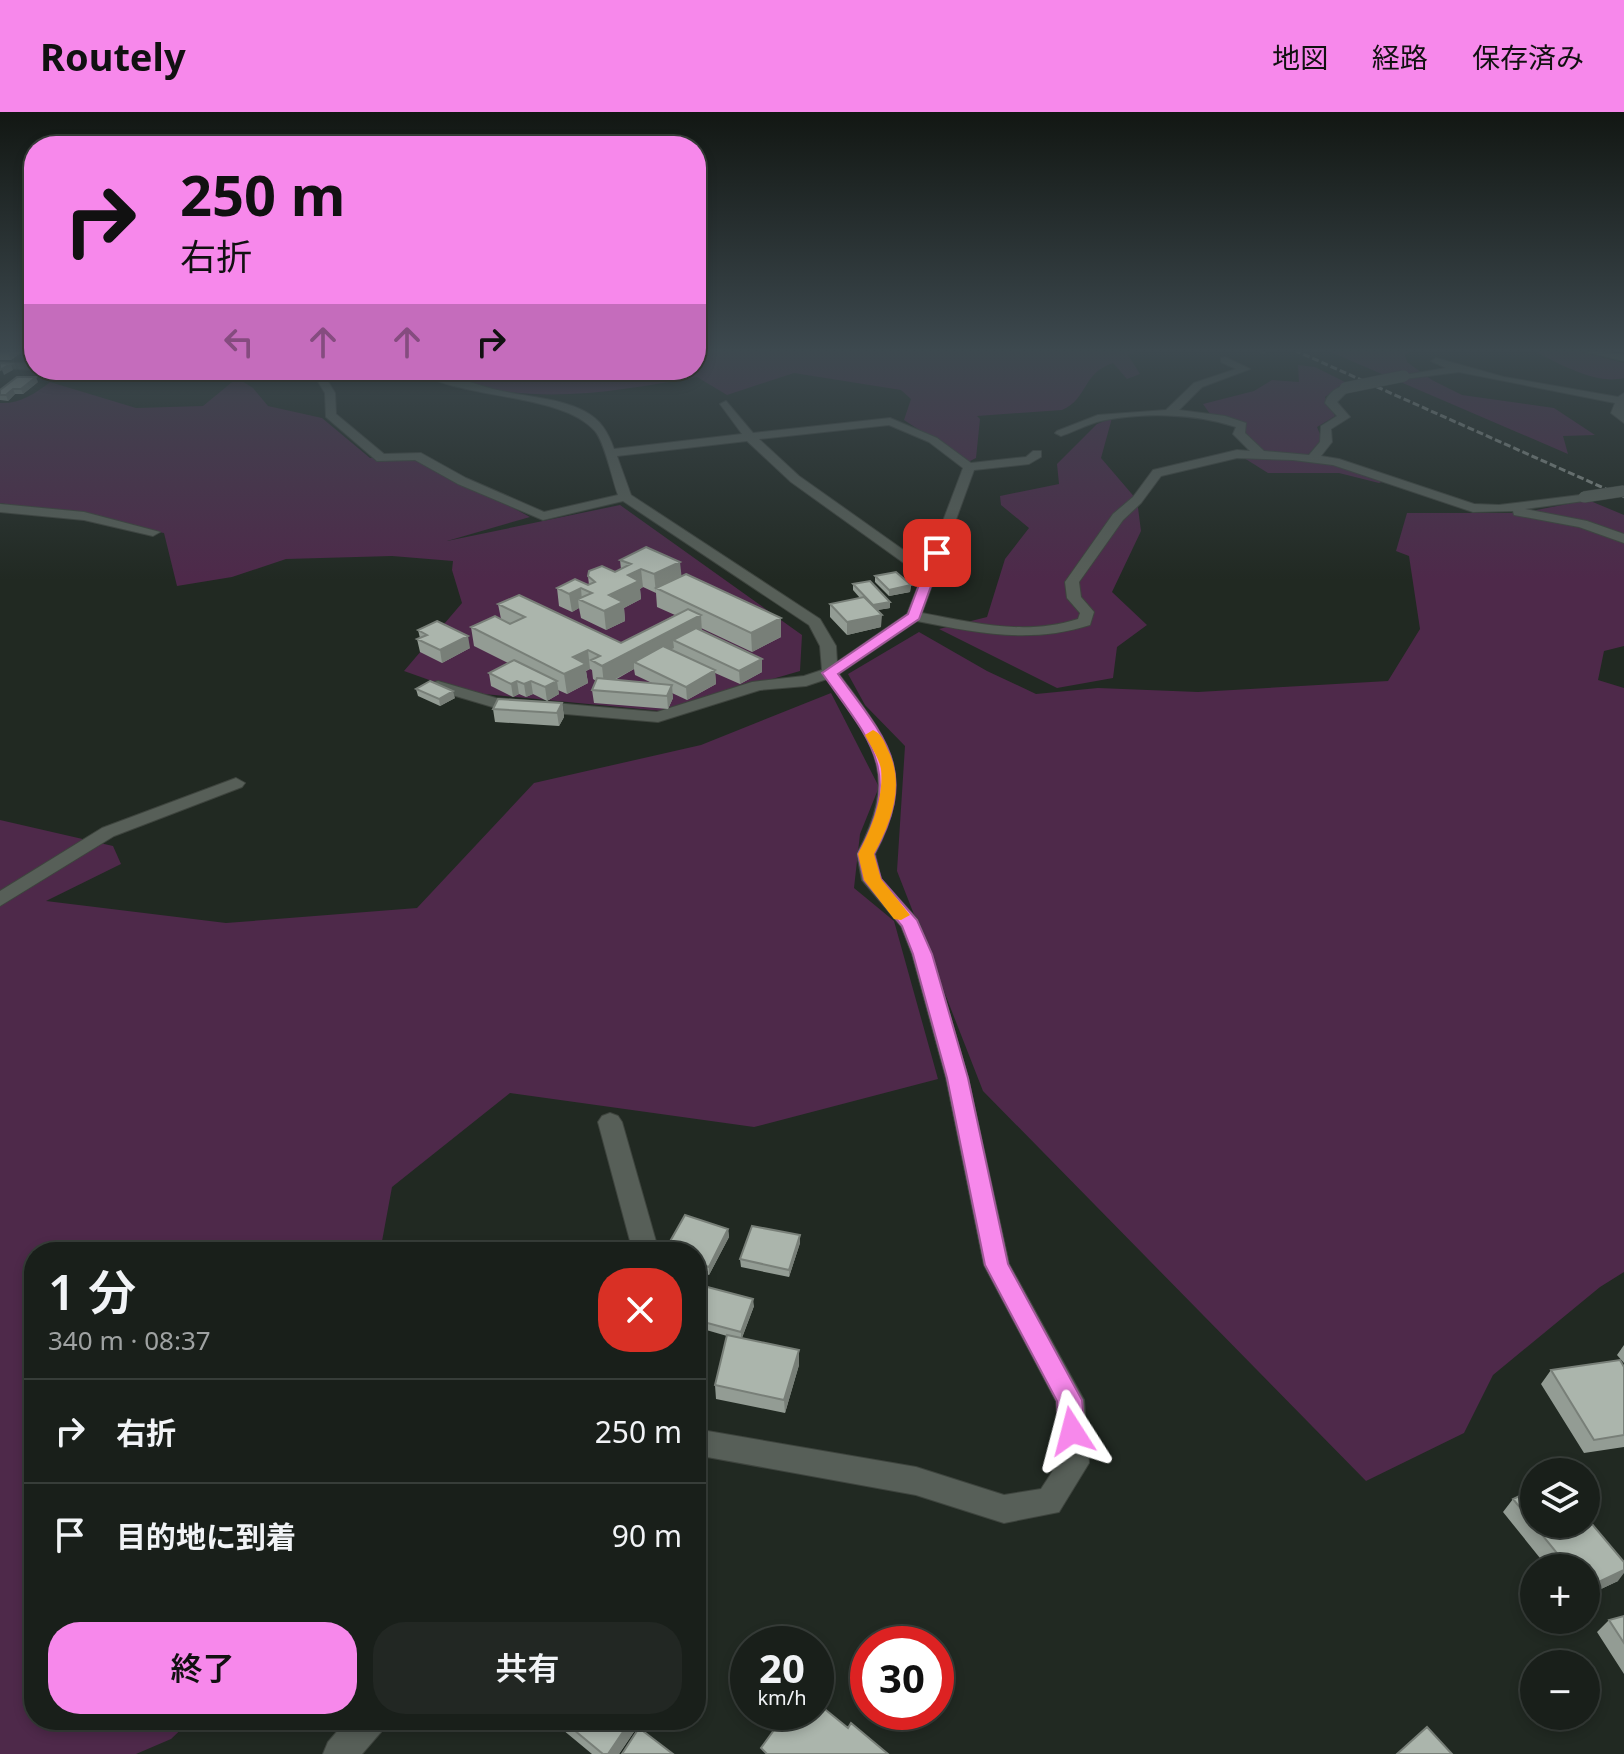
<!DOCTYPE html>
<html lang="ja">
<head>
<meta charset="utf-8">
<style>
  body { margin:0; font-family:"Noto Sans","Noto Sans JP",sans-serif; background:#222723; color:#f1f3f6; height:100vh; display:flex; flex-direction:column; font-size:30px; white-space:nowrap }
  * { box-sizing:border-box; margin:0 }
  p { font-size:26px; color:#9fa2a2 }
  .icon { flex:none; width:44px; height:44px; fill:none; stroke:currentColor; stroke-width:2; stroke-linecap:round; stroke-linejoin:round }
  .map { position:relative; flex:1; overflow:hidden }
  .side { position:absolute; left:24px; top:1130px; width:682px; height:488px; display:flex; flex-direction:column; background:#191f1a; border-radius:32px; box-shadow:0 4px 12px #0003,0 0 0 2px #373d39 }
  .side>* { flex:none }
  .hud { position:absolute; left:24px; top:24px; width:682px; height:244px; border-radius:32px; box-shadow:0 4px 12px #0003,0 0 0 2px #373d39; background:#f788eb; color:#111; overflow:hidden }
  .controls { position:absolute; left:1520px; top:1346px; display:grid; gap:16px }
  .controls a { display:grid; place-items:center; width:80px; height:80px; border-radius:50%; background:#191f1a; box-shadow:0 4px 12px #0003,0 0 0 2px #373d39; font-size:40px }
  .speed { position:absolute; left:730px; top:1514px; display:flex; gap:16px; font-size:40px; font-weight:700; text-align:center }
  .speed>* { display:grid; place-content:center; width:104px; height:104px; border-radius:50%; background:#191f1a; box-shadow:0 4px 12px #0003,0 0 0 2px #373d39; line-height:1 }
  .speed small { font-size:20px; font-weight:400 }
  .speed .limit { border:12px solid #d22; background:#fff; color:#111 }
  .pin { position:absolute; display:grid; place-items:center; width:68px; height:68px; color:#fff; margin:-34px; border-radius:16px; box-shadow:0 4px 12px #0006 }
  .me { position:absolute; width:88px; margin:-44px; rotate:351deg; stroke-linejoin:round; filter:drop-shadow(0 0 6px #0008) }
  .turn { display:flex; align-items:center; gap:28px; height:168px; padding:0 24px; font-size:36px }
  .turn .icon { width:104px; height:104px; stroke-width:2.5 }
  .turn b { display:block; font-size:56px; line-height:68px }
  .lanes { display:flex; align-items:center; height:76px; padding:0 24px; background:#0003; justify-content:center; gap:40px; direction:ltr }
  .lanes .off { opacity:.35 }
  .round { display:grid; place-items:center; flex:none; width:84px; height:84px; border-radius:32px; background:#222723 }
  .headline { display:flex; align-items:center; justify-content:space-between; height:136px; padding:0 24px }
  h1 { font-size:48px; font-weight:600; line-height:60px }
  .primary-button { display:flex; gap:16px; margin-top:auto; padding:16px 24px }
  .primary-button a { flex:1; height:92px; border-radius:32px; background:#f788eb; color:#111; font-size:32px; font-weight:600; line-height:92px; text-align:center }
  .primary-button a+a { background:#222723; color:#f1f3f6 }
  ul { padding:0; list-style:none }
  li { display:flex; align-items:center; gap:24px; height:104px; padding:0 24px; border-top:2px solid #373d39 }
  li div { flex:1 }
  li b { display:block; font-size:30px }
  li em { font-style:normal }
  header { display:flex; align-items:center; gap:48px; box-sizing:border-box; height:112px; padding:0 40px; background:#f788eb; color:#111 }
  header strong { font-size:38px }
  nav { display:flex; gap:44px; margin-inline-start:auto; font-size:28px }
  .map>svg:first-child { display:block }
  .green { fill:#4e294a }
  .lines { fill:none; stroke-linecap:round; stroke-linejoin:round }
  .minor-casing { stroke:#3e443e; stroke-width:2 }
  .minor { fill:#575f58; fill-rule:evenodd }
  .rail { stroke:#878e88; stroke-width:3; stroke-dasharray:7 3; stroke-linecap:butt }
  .minor-bridge-casing { stroke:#3e443e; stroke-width:12; stroke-linecap:butt }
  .minor-bridge { stroke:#575f58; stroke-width:11 }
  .wall { fill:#939c94; fill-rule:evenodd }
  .shaded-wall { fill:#787f78 }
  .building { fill:#abb5ac; stroke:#787f78; stroke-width:2 }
  .route { fill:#f788eb; stroke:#a15899; stroke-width:2 }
  .slow { fill:#f59e0b }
</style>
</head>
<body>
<header>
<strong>Routely</strong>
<nav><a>地図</a><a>経路</a><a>保存済み</a></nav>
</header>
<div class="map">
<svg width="1624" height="1642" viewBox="0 0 1624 1642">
  <rect width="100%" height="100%" fill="#212922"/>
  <path class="green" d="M696,238H1140L1128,243L1140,262L1127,267L1113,251C1082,261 1088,287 1062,298L977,304L980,307L976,346L968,350L904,308L911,287L901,278L794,261L727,283L697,265C628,277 556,291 486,276C468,273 449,264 432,258H696Z
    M1326,238H1412L1405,243L1407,250L1432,268L1462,283L1554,296L1595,323L1563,324L1568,342Z
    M1540,238H1574L1624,251V266C1598,273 1561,253 1538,241Z
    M1298,253L1315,255L1345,270L1325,285L1335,304L1317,315L1322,327L1304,347L1363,360L1387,368L1379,371L1339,361H1268L1244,346H1268L1242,323L1244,310L1210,302L1203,292L1254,279L1272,268L1299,270Z
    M237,266L253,276L268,294L322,306L370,346L417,344L530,405L447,429L620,393L802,523L800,559L661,599L463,580L404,559L462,491L452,458L453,449L392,444L286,447L232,465L177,474L164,421L0,391V291C19,292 35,282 50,270L136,296L203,294Z
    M1112,306L1101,346L1137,388L1141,419L1112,480L1147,513L1117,535L1113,566L1057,576L939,517L987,505L1005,447L1029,416L1001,393L1000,384L1059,372L1057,352L1097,312Z
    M1588,388L1624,403V534L1604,539L1598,568L1624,576V1160L1600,1175L1493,1263L1464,1321L1366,1369L983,979L897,759L905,634L865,593L848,562L919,520L987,559L1036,582L1098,576L1198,580L1388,569L1420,517L1409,444L1396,439L1407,401H1521Z
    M831,581L879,675L860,722L854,776L894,809L938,967L754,1015L510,981L392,1075L380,1140H34V1608H191L171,1627L136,1642H0V708L113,734L121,752L46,789L226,811L417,796L534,671L701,633Z"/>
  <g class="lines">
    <g class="minor-casing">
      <path id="minor" d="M1258,238H1269L1264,241Z
        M1585,238L1624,243V249L1586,240Z
        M1225,245L1250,257L1202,275L1179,298L1225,304L1246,311L1245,321L1264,339L1309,343L1320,330L1321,314L1337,304L1325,291C1327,282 1339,272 1349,274V278L1337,290L1350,305L1331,317L1332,330L1321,344L1339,347L1474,392L1499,393L1588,382L1590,385L1584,389L1525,397L1587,409L1624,422V431L1579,415L1514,403L1513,399L1473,400L1333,353L1293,348L1237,346L1161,364L1141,391L1123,408L1079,470L1081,485L1094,500L1090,513C1031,532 977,521 917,509L839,562C888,629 918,659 875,742L881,767L917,807L932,842L968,966L1009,1152L1084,1288L1089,1351L1059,1400L1004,1411L916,1383L696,1343V1317L916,1355L1004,1383L1041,1377L1060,1348L1056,1289L984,1153L946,966L912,842L901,814L862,768L857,742C899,662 875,634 827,567L806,574L760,578L658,610L496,596L432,577V571L438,569L496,586L657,600L752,570L804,564L822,558L820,534L809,513L623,389L543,408L458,372L415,348L377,349L326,305L325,281L311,258H321L335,281L336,302L384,342L421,341L466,366L544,400L618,383C612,367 605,331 595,319C561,280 459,288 414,258C441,258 466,270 493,277C522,285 557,285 584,299C601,308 608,320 614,337L742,322L720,292L726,289L753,321L890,306L937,326L971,351L1026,345L1033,339H1041V345L1029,352L974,358L922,501C974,511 1026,524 1078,507L1080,501L1067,486L1065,470L1113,402L1133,385L1153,358L1237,338L1250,339L1233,322L1236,315C1193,301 1140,300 1097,310C1084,314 1073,320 1061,324L1055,321L1057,319L1098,303L1166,298L1194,271L1236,257L1221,250V246ZM889,313L929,330L963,356L926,454L799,364L759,327ZM747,329L791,370L922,464L907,502L837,550L836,534L820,507L631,383L617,344Z
        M1436,246L1504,265L1618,285L1624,281V311L1611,301L1615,291L1459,260L1404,267L1399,264L1446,256L1431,249Z
        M0,250L34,252L35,258L0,256Z
        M0,392L84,400L160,420L153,424L84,408L0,400Z
        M236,666L245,671L242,675L114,724L0,794V779L102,716Z
        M610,1001L618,1004L622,1010L659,1140H633L598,1010L602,1004Z
        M347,1608H386L381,1620L362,1642H323L328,1630Z"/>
    </g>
    <use href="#minor" class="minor"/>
    <path class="rail" d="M1294,238L1624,385"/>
    <g class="minor-bridge-casing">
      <path id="minor-bridge" d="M1345,276L1404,264
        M1584,385L1624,379"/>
    </g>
    <use href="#minor-bridge" class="minor-bridge"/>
  </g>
  <path class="wall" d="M0,238H24L11,248H0Z
    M38,270L23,282H15L8,289L0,288V278Z
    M620,448L681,464L781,506V525L752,540L701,516L702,519L762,560L740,572L715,561L716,572L687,588L672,581L673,586L668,597L594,591L592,578L596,569L593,567L592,558L590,557L586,559L588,571L567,582L558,578L559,582L547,589L533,582L526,585L519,582L513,585L491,574L489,561L508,551L474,534L471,515L501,507L498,492L621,531L675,503L657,495L656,481L643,475L640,477L641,487L624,496L625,509L606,518L581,506L579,496L572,500L559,494L557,476L589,473L588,464L615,460L621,457ZM634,557L635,563L652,571L615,568Z
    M875,464L911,473L910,480L889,484L875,470Z
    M853,472L890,490V496L877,498L881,515L847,523L830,505V492L860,486L853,478Z
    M418,518L470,536L442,551L420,540L417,527L420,526Z
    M416,577L455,586L440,594L418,584Z
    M562,591L564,605L559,614L495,610L493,597Z
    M728,1117L729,1125L709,1163L696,1158V1140Z
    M800,1123V1131L789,1165L741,1155L740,1147Z
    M696,1172L754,1194L742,1226L799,1238V1253L785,1301L716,1287L715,1273L727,1224L696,1215Z
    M1624,1233V1251L1617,1243Z
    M1624,1255V1335L1584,1341L1541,1272L1551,1258Z
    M1513,1387L1618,1469L1586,1484V1456H1548L1503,1400Z
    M1624,1504V1562L1597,1520L1609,1508Z
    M551,1608H642L619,1642H592Z"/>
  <path class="shaded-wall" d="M7,238H24L11,248Z
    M11,252L13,258L4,263L2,258Z
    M36,265L38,270L23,282L21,277Z
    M13,277L15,282L8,289L6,283Z
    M680,450L682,468L656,476V481L654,462Z
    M641,457L643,475L640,477L641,487L624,496L625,509L606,518L604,499L609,483L628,463Z
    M911,473L910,480L889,484V478Z
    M581,476L582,489L578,487L579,496L572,500L569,482Z
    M890,490V496L872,499L873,493Z
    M701,503L702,521L673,528L674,536L641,553L634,550V557L604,573L602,554Z
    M882,503L881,515L847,523V510Z
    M781,506V525L752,540L751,521Z
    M468,524L470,536L442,551L440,538Z
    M588,538L590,557L586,559L588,571L567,582L564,562L573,545Z
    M762,547V560L740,572L739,559Z
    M715,558L716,572L687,588L686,575Z
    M517,569L519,582L513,585L511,572Z
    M531,569L533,582L526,585L524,572Z
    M557,569L559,582L547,589L545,575Z
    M672,573L673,586L668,597L667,584Z
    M453,579L455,586L440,594L439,587Z
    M562,591L564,605L559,614L557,601Z
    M728,1117L729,1125L709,1163V1155Z
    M800,1123V1131L789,1165V1158Z
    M753,1187L754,1194L741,1228V1220Z
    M799,1238V1253L785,1301L784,1288Z
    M1624,1458V1461L1618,1469L1586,1484V1476Z
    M701,1549L702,1562L696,1571V1556Z
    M631,1608H642L619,1642H608Z"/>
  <path class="building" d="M0,251L11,252L0,258Z
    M17,265H36L21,277H13L6,283H0V278Z
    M646,435L680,450L654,462L641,457L628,463L639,469L609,483L623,490L604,499L578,487L592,481L581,476L569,482L557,476L575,467L588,473L595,470L588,464L589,459L602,454L615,460L631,452L620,448Z
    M896,460L911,473L889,478L875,464Z
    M686,462L781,506L751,521L656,476Z
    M870,469L890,490L873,493L853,472Z
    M519,483L621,531L688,497L701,503L602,554L591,548L600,544L588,538L573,545L586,552L564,562L471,515L495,504L510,512L525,505L498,492Z
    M864,485L882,503L847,510L830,492Z
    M437,509L468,524L440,538L417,527L427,523L418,518Z
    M696,516L762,547L739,559L673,528Z
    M663,534L715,558L686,575L634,550Z
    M514,548L557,569L545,575L531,569L524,572L517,569L511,572L489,561Z
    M597,566L672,573L667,584L592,578Z
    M430,569L453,579L439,587L416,577Z
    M498,587L562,591L557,601L493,597Z
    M685,1103L728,1117L709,1155L696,1151V1140H664Z
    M752,1114L800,1123L789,1158L740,1147Z
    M696,1172L753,1187L741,1220L696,1208Z
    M727,1223L799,1238L784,1288L715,1273Z
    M1620,1248L1624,1255V1323L1594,1328L1551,1258Z
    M1534,1377V1412H1586V1405L1624,1450V1458L1586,1476V1456H1569L1513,1387Z
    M1624,1504V1531L1609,1508Z
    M696,1546L701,1549L696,1556Z
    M816,1590L848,1616L851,1611L888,1642H767L761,1636L787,1600H816Z
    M562,1608H631L608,1642H603Z
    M1427,1615L1452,1642H1397Z
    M639,1616L673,1642H622Z"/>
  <linearGradient id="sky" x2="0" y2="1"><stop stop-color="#121713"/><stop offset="0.51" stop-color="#3d494f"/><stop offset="1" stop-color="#3d494f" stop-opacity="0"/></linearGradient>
  <rect width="1624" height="468" fill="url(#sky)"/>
  <path class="route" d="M937,438L943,441L919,507L838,562C887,628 919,660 874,742L881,767L917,808L932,842L968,966L1008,1152L1082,1288L1085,1319L1081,1328L1072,1331L1063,1328L1059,1319L1057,1289L985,1153L947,966L913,842L902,814L864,768L858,742C904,659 870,629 822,561L908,502L931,441Z"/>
  <path class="slow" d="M873,618C882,622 884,629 888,638C905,672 892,709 874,742L881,767L910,803L901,808L894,807L864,768L858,742C871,717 884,686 881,657C879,646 870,633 865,623Z"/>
</svg>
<div class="controls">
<a><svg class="icon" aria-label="layers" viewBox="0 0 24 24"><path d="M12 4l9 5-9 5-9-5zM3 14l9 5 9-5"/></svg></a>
<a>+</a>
<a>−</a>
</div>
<div class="speed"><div>20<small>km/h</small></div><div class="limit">30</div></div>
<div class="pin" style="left:937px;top:441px;background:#d93025"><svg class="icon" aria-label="arrive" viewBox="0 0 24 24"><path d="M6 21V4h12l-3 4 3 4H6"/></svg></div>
<svg class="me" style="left:1072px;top:1319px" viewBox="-20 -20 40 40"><path d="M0-17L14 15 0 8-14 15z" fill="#f788eb" stroke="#fff" stroke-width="4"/></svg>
<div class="hud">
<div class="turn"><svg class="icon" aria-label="right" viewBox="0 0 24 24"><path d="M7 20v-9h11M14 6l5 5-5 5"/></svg><div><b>250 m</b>右折</div></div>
<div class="lanes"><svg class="icon off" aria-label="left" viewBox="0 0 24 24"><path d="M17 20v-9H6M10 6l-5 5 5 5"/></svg><svg class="icon off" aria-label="ahead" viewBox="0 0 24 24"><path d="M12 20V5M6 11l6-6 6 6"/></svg><svg class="icon off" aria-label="ahead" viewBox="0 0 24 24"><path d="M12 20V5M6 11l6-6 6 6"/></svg><svg class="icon" aria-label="right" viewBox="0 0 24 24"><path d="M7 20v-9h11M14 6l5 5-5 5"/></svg></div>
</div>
<section class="side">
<div class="headline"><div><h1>1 分</h1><p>340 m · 08:37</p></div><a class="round" style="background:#d93025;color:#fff"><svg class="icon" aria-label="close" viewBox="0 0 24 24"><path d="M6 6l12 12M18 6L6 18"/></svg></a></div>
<ul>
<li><svg class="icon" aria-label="right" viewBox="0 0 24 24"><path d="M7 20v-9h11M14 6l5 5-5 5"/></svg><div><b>右折</b></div><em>250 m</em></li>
<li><svg class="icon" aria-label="arrive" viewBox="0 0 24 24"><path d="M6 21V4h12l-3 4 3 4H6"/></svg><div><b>目的地に到着</b></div><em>90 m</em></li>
</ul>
<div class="primary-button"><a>終了</a><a>共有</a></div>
</section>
</div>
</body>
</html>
